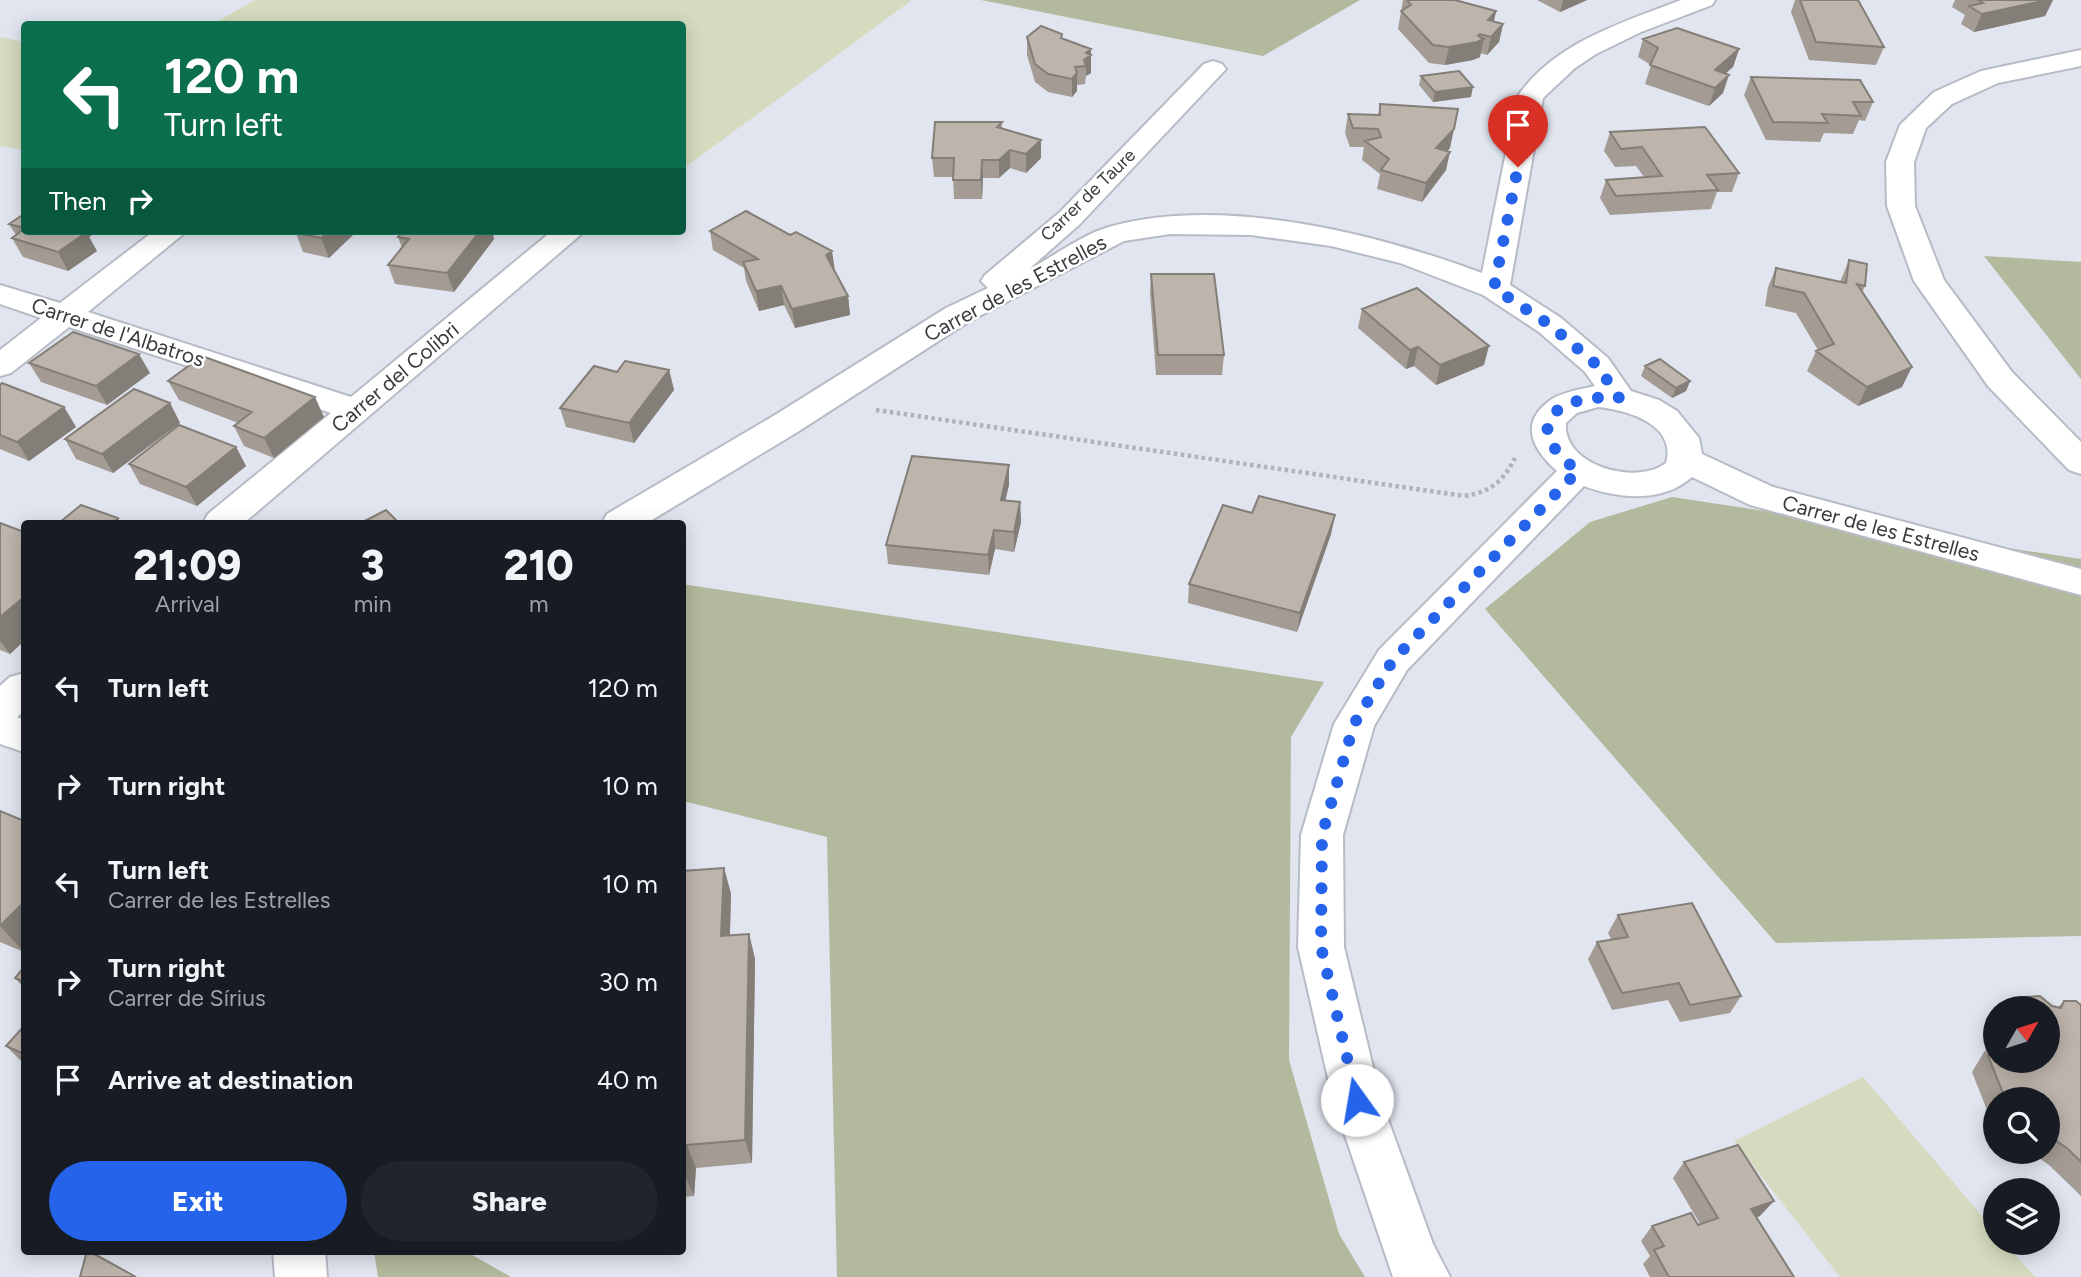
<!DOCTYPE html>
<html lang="en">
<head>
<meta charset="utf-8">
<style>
  body { margin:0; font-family:Figtree,sans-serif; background:#20242c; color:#f1f3f6; height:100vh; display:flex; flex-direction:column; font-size:26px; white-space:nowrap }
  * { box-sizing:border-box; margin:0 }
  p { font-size:23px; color:#9ea1a6 }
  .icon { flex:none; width:38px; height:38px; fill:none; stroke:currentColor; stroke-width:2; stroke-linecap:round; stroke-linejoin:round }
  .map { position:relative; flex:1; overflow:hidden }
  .side { position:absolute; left:21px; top:520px; width:665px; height:735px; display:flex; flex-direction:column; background:#171b24; border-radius:7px; box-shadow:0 4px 18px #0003 }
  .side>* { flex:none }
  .top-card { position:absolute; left:21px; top:21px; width:665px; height:214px; border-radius:7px; box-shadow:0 4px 18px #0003; background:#0b6e4f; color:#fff; overflow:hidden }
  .needle { width:46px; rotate:51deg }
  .buttons { position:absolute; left:1983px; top:996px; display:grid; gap:14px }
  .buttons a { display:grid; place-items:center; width:77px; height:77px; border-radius:50%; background:#171b24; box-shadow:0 4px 18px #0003; font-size:35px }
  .pin { position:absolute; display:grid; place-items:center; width:60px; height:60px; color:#fff; margin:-72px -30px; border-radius:50% 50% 50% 0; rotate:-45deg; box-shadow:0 0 7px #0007 }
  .pin .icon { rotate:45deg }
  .me { position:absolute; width:77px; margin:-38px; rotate:347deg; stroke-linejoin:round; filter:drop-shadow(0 0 5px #0008) }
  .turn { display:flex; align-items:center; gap:24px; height:147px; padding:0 28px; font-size:32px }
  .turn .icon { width:91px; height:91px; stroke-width:2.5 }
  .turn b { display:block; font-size:49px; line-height:60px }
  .then { display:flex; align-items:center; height:66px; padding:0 28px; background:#0003; gap:14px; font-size:26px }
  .eta { display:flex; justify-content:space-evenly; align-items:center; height:119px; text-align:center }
  .eta b { font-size:42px; font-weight:800; line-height:49px }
  .primary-button { display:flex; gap:14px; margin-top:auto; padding:14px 28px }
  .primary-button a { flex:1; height:80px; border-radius:42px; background:#2563eb; color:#fff; font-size:28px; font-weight:800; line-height:80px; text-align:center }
  .primary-button a+a { background:#20242c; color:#f1f3f6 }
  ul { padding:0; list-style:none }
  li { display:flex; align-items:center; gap:21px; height:98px; padding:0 28px }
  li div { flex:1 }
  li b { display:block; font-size:26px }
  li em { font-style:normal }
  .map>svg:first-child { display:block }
  .green { fill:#d6dbbf }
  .forest { fill:#b3b99c }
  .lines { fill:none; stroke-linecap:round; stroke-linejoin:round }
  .minor-casing { stroke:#b6bbc5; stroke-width:4 }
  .path { stroke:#aeb2ba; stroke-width:4.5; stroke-dasharray:3.5 3.5; stroke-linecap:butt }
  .minor { fill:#fff; fill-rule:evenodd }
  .wall { fill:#a39b94 }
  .shaded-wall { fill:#847e78 }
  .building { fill:#bdb4ac; stroke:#847e78; stroke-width:2 }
  .route { stroke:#2563eb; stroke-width:12; stroke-dasharray:0 21.6 }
  .labels { text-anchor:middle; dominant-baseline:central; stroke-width:5; stroke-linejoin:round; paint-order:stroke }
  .far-street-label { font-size:18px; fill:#393b3f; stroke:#fff }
  .street-label { font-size:21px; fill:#393b3f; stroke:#fff }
</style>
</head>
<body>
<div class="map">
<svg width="2081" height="1277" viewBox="0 0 2081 1277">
  <rect width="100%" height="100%" fill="#e0e5ef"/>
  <path class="green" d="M255,0H912L683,169L682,24H213Z
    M0,37L24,42V150L0,146Z
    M1863,1077L1995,1231V1242L2005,1243L2035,1277H1840L1734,1141Z"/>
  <path class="forest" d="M981,0H1360L1263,56Z
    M1984,256L2081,262V379Z
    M1672,497L2081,559V936L1776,943L1485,609L1590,522Z
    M682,584L1324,682L1291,737L1289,1060L1339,1234L1365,1277H837L827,837L683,801Z
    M374,1251H465L511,1277H378Z"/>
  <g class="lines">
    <g class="minor-casing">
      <path id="minor" d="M1681,0H1715L1712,5L1641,32L1596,54L1575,68L1543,98L1510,285L1561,318L1608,358L1631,391L1659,400L1677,411L1699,438L1702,454L1773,487L2081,569V595L1750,505L1692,477C1663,503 1618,499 1584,486L1407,670L1374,726L1343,835L1344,947L1381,1100L1433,1244L1450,1277H1393L1333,1100L1298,947L1301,835L1334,724L1379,650L1557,471C1532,449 1518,422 1552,399C1563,392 1582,389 1595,386L1585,372L1539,332L1483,295L1400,263L1331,246L1251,235L1170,234L1124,241L968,322L799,431L647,523H602L607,514L775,415L946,308L988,288L981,281L985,275L1060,212L1204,64L1213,61L1222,64L1226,69L1080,224L1029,269C1055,256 1081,235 1109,227C1222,195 1374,233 1482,273L1517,97C1555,42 1622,23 1681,0ZM1598,407C1627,410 1677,424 1666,463C1637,486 1562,466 1566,423L1577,413Z
        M2081,50V66L1998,83L1952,104L1926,128L1914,162L1915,206L1944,280L2012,372L2081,442V474L2069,470L1988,386L1914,281L1887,206L1886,162L1900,125L1934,92L1981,71Z
        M154,231H187L88,312L351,397L552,231H585L244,523H203L208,514L331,413L69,327L11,373L0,376V350L41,318L0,304V285L60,303Z
        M24,673V711L17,717L24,720V752L0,744V686L10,677Z
        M273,1251H325L327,1277H275Z"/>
    </g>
    <path class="path" d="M876,410L1464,496C1490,492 1503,482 1515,458"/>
    <use href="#minor" class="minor"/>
  </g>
  <path class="wall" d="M1403,0H1455L1496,11L1494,22L1503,24L1499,42L1487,55L1480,53V57L1473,60L1445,65L1429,63L1398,29Z
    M1537,0H1587L1560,12Z
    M1795,0H1858L1884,47L1876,65L1809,60L1791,12Z
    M1955,0H2053L2045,16L1974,32L1961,24L1965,15L1952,7Z
    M1027,37L1062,38L1091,49V73L1086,76L1085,84L1077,85V91L1072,97L1048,92L1035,82L1027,55Z
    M1643,39L1739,49L1733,67L1725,74L1723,93L1709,106L1645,84L1651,65L1638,57Z
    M1421,76L1471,97L1433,102L1419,85Z
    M1751,77L1873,102L1865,121L1859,120L1853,134L1824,133L1820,142L1766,140L1744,95Z
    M1380,104L1450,148L1447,151L1446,170L1422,202L1377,189L1380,174L1362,160L1364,147H1350L1345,133L1348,114L1378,115Z
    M1002,122V128L1041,158L1026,173L1010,168L999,178H983L982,199H954L953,177H934L932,158Z
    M1610,132L1739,173L1732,192H1717L1711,209L1610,215L1600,198L1606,180L1644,177L1636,166L1615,167L1604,151Z
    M24,214V231H97L89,237L97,251L68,271L23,257L12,238L16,235L9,224Z
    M357,231L329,258L303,252L296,233Z
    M403,231H492L494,239L454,292L395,284L388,265L402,248L398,237Z
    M710,231L834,271L848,296L850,315L795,328L784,305L759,311L746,281L744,268L713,250Z
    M1849,260L1865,286L1862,293L1902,387L1858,406L1807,371L1816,351L1818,350L1796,313L1765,306L1768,287L1776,268L1840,282Z
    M1151,274L1224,355L1222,375H1156L1150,293Z
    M1362,309L1484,365L1436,385L1414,366L1406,369L1358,328Z
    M29,363L150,373L107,405L41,382Z
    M1645,366L1690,381L1686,391L1672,398L1641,376Z
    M669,370L674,390L634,443L566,427L560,408L617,372Z
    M168,381L324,417L274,458L244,446L234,426L238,423L179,400Z
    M0,385L64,407L76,427L29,461L0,449Z
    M170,403L180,423L113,473L76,459L65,439Z
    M236,447L246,466L197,506L140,484L129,464Z
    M1009,465V485L1005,500L1020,502L1021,522L1014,552L995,549L989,575L888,564L886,545Z
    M1335,515L1331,534L1297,632L1188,603L1189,584Z
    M0,523L24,532V641L10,654L0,650Z
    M0,811L24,952L0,942Z
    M724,868L731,894L730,935L749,934L755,959L752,1163L696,1168L694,1196L682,1197V871Z
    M1618,915L1741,996L1730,1013L1680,1022L1668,1000L1612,1010L1588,959L1597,942L1611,939L1608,933Z
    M24,967V988L15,978Z
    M2025,997L2058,1007L2064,1001L2081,1005V1196L2049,1165L2030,1152H2048V1099H1995V1118L1987,1110L1972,1072L1984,1052L1995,1041V1060L2048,1008H2014Z
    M24,1026V1064L6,1046Z
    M1684,1162L1760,1216L1757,1217L1794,1277H1650L1643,1264L1650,1256L1641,1241L1652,1226L1700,1224L1673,1178Z"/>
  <path class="shaded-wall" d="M1563,0H1587L1560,12Z
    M2047,0H2053L2045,16L1974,32L1982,14Z
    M1496,11L1492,29L1488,20Z
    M1503,24L1499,42L1487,55L1491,37Z
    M1480,34L1478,41L1484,39L1480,57L1473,60L1445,65L1449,47L1478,36Z
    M1091,49V73L1086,76V66L1084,60L1086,53Z
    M1739,49L1733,67L1711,86L1715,70Z
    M1077,73V91L1072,97V79Z
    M1729,75L1723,93L1709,106L1715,88Z
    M1473,87L1471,97L1433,102L1435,92Z
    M1454,129L1450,148L1432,167L1436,148Z
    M1041,140V158L1026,173V154Z
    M1010,150V168L999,178V160Z
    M1450,152L1446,170L1422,202L1426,183Z
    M982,160L983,178L982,199L981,180Z
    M69,231H97L89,237L97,251L68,271L58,252Z
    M330,231H357L329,258L321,238Z
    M480,231H492L494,239L454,292L447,273Z
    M832,251L835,271L826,255Z
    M781,286L784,305L759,311L756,291Z
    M848,296L850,315L795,328L792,309Z
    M1489,346L1484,365L1436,385L1440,365Z
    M1418,347L1414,366L1406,369L1410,350Z
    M139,354L150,373L107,405L96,386Z
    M1912,367L1902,387L1858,406L1867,387Z
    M669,370L674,390L634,443L629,423Z
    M1690,381L1686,391L1672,398L1676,388Z
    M315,397L324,417L274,458L264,438Z
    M170,403L180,423L113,473L102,454Z
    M64,407L76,427L29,461L17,442Z
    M236,447L246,466L197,506L186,487Z
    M1009,465V485L1001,519V500Z
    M1020,502L1021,522L1014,552V532Z
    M1335,515L1331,534L1297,632L1300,613Z
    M118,518L121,523H112Z
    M994,530L995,549L989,575L988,555Z
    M24,597V641L10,654L0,641V617Z
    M724,868L731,894L729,962L721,936Z
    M24,902V952L0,926Z
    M749,934L755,959L752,1163L745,1140Z
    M687,1145L696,1168L694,1196L684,1174Z
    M1774,1201L1760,1216L1739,1224L1751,1209Z"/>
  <path class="building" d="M1407,0H1455L1496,11L1488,20L1503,24L1491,37L1480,34L1478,36L1484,39L1477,42L1449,47L1433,45L1401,11L1411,5Z
    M1800,0H1858L1884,47L1816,42Z
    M1978,0H2047L1982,14L1969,6L1983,3Z
    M1041,26L1062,34L1061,38L1091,49L1086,53L1091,55L1084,60L1086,66L1075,67L1077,73L1072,79L1048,74L1035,64L1027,37Z
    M1677,28L1739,49L1715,70L1729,75L1715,88L1650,65L1658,48L1643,39Z
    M1459,71L1473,87L1435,92L1421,76Z
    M1751,77L1860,80L1873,102H1853L1861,116L1822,114L1828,123L1773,122Z
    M1380,104L1458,109L1454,129L1436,148L1450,152L1426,183L1381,170L1389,159L1365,141L1381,137L1378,129L1353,128L1348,114L1380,115Z
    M935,122H1002L997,127L1041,140L1026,154L1010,150L999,160H982L981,180H953L954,158H932Z
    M1705,127L1739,173L1707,175L1718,190L1616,196L1606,180L1662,176L1642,147L1621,149L1610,132Z
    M746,211L790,235L796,232L832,251L826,255L848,296L792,309L781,286L756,291L743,262L758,259L710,231Z
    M24,214V228L9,224Z
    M24,229V231H83L87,232L58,252L12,238Z
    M298,231H330L321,238L296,233Z
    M403,231H480L447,273L388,265L409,239L398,237Z
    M1849,260L1867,264L1865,286L1857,284L1912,367L1867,387L1816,351L1834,344L1804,293L1773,286L1776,268L1846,283Z
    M1151,274H1214L1224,355H1158Z
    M1417,288L1489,346L1440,365L1418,347L1410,350L1362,309Z
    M73,332L139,354L96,386L29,363Z
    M202,356L315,397L264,438L234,426L252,412L168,381Z
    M1660,359L1690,381L1676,388L1645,366Z
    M625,361L669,370L629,423L560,408L594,366L617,372Z
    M2,383L64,407L17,442L0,435V385Z
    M134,389L170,403L102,454L65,439Z
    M179,425L236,447L186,487L129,464Z
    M912,456L1009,465L1001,500L1020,502L1014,532L994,530L988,555L886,545Z
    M1259,496L1335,515L1300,613L1189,584L1223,505L1252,513Z
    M81,505L118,518L112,523H59Z
    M386,510L399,523H361Z
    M0,523L24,532V597L0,617Z
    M0,811L24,821V902L0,926Z
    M724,868L721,936L749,934L745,1140L687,1145L684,1174H682V871Z
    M1692,903L1741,996L1690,1005L1679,983L1622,993L1597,942L1628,937L1618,915Z
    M24,967V982L15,978Z
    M2040,996L2052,1006L2061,1008L2064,1001H2076L2081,1005V1162L2068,1149L2048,1135V1099H2009L2003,1093L1988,1056L1995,1044V1060H2048V1008H2019L2018,1004L2025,997Z
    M24,1026V1054L6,1046Z
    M1738,1145L1774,1201L1751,1209L1794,1277H1669L1654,1250L1664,1246L1652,1226L1691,1213L1698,1225L1718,1218L1684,1162Z
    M87,1251H89L136,1277H80Z"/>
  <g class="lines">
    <path class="route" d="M1357,1100L1321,947L1322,835L1354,724L1393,660L1578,471C1515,424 1560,393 1619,398L1597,365L1550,325L1494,288L1518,167"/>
  </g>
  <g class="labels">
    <g class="far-street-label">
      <text transform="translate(1088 195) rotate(-44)">Carrer de Taure</text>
    </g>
    <g class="street-label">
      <text transform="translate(1015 288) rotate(-28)">Carrer de les Estrelles</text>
      <text transform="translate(118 332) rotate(18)">Carrer de l'Albatros</text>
      <text transform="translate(395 377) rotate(-40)">Carrer del Colibri</text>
      <text transform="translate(1881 528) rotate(15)">Carrer de les Estrelles</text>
    </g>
  </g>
</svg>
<div class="buttons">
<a><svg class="needle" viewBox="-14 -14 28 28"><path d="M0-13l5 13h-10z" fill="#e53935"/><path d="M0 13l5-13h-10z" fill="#9ea1a6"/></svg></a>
<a><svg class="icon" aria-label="search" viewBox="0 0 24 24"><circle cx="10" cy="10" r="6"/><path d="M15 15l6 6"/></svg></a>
<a><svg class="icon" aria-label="layers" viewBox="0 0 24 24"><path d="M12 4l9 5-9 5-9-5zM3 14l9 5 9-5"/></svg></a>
</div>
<div class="pin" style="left:1518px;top:167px;background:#d93025"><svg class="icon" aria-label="arrive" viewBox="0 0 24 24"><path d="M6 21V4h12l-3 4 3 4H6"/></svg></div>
<svg class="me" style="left:1357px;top:1100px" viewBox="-20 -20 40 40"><circle r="19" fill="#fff"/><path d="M0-13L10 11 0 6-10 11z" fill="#2563eb"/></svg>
<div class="top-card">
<div class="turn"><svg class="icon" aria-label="left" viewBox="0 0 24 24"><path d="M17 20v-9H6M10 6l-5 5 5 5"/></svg><div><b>120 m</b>Turn left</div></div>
<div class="then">Then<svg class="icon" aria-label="right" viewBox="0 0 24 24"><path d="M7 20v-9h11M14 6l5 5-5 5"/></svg></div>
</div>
<section class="side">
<div class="eta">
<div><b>21:09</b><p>Arrival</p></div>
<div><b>3</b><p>min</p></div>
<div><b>210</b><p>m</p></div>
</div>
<ul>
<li><svg class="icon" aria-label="left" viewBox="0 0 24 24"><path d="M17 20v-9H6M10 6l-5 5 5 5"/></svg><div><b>Turn left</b></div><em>120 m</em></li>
<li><svg class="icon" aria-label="right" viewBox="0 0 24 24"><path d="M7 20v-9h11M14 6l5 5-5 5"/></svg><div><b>Turn right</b></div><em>10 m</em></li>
<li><svg class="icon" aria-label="left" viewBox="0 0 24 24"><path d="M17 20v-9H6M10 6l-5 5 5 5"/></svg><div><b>Turn left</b><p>Carrer de les Estrelles</p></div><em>10 m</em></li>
<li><svg class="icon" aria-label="right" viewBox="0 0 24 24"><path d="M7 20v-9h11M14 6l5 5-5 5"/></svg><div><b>Turn right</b><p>Carrer de Sírius</p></div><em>30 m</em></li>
<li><svg class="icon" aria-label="arrive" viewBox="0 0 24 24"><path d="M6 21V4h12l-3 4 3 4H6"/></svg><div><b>Arrive at destination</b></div><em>40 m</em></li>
</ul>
<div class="primary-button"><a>Exit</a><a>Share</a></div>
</section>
</div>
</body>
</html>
